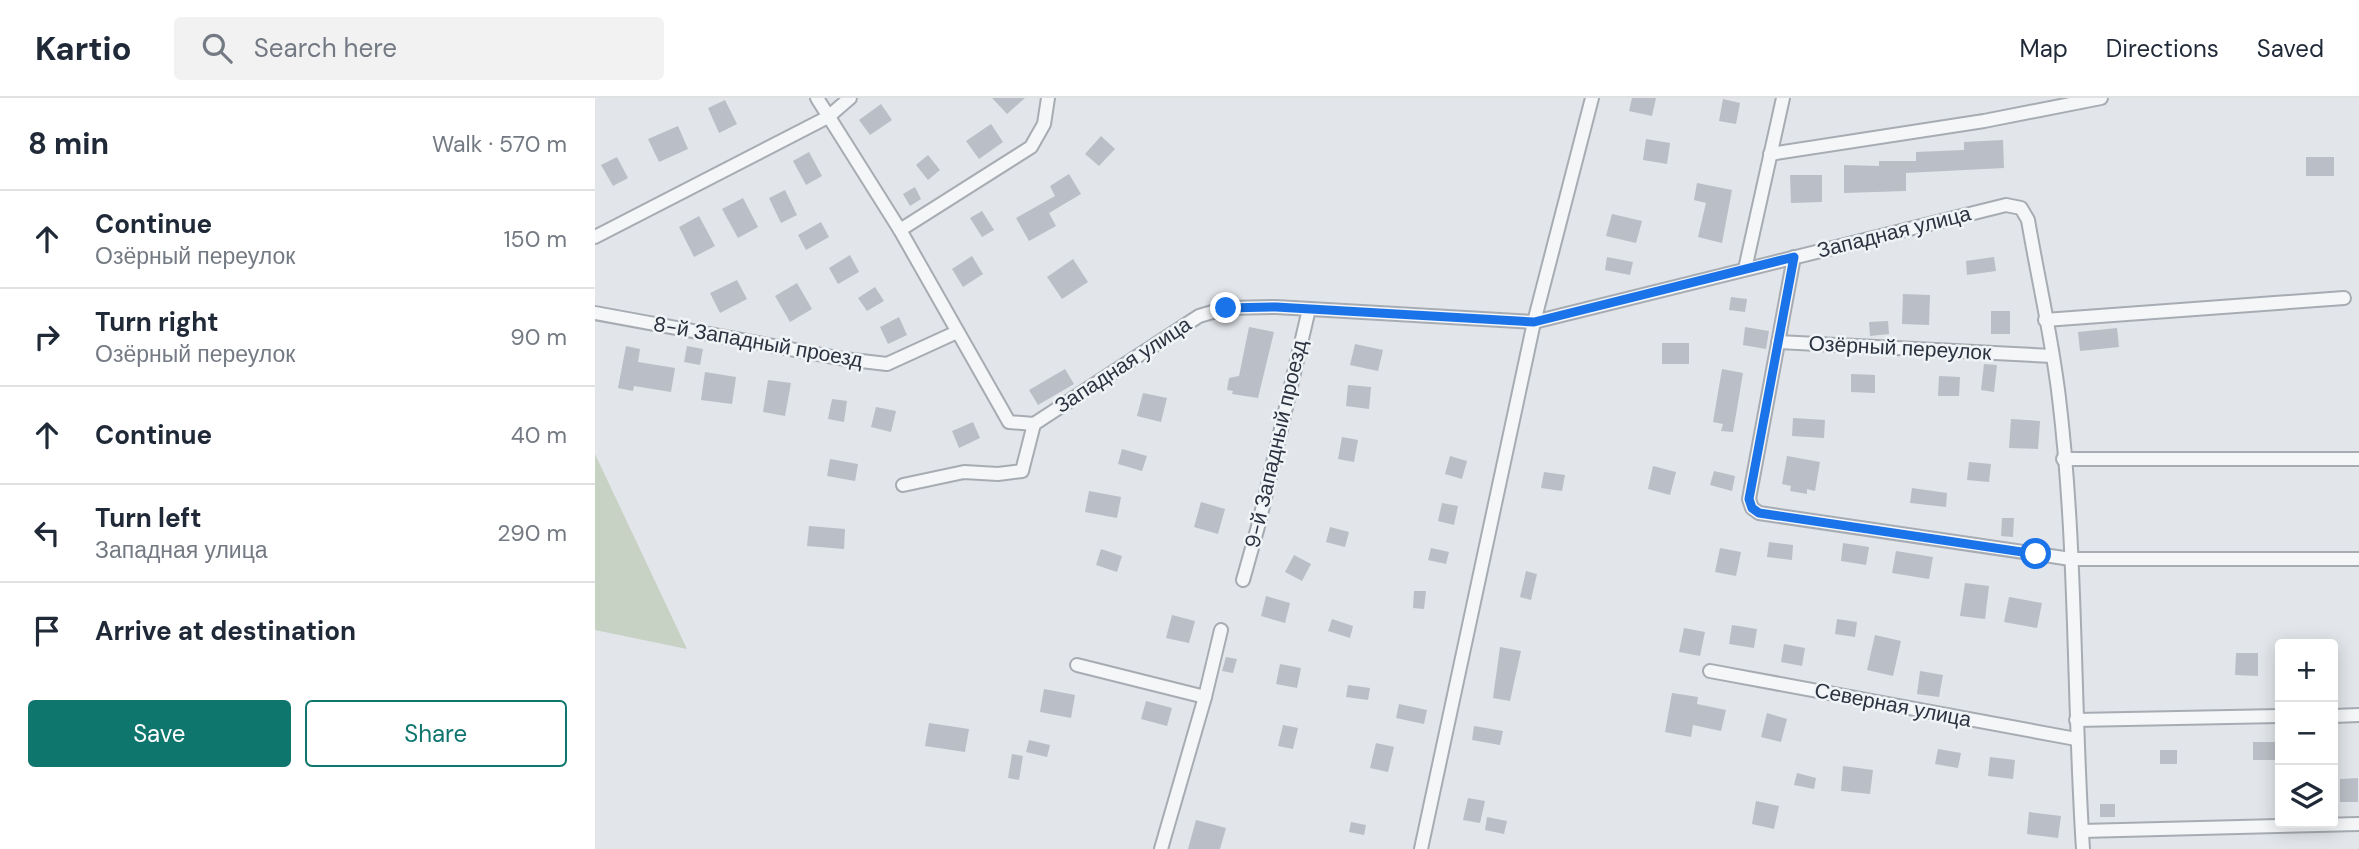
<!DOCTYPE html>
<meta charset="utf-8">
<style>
body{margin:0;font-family:"DM Sans",sans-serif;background:#f2f2f3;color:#1f2937}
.controls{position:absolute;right:21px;bottom:21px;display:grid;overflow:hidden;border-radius:7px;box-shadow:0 4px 18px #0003}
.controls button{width:63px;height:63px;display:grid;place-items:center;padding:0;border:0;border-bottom:2px solid #e0e1e3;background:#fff;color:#1f2937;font:35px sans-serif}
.stop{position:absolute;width:21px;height:21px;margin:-16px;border:5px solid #1a73e8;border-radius:50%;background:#fff}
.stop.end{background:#1a73e8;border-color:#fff;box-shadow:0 2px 7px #0008}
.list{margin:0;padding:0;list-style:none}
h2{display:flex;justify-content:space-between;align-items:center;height:91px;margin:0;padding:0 28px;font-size:30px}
h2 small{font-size:23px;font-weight:400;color:#747a83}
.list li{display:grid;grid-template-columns:46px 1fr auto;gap:21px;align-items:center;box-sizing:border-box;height:98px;padding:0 28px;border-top:2px solid #e0e1e3}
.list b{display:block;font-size:26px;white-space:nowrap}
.list p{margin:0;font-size:23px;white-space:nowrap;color:#747a83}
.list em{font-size:23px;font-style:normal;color:#747a83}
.actions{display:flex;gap:14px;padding:21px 28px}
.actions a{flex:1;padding:16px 0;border:2px solid #0f766e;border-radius:7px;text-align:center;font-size:24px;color:#0f766e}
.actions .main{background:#0f766e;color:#fff}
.icon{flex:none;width:38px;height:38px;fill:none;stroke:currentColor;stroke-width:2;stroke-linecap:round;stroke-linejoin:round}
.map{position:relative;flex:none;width:1764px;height:751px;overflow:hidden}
header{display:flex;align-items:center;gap:42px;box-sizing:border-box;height:98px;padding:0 35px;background:#fff;border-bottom:2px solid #e0e1e3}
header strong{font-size:33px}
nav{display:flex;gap:38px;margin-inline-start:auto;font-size:24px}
.search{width:490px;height:63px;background:#f2f2f3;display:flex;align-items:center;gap:18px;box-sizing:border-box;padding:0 24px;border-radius:7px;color:#747a83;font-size:26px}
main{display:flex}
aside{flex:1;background:#fff}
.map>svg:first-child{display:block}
</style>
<header>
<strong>Kartio</strong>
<div class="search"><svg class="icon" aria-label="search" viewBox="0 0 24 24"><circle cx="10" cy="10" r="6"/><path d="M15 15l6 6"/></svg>Search here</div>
<nav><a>Map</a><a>Directions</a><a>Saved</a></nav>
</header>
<main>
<aside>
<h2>8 min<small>Walk · 570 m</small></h2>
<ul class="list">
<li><svg class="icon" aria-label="ahead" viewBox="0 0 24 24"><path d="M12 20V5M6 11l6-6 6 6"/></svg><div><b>Continue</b><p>Озёрный переулок</p></div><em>150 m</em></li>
<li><svg class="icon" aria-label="right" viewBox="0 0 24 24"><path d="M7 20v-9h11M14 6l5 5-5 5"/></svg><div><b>Turn right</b><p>Озёрный переулок</p></div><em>90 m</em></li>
<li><svg class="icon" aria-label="ahead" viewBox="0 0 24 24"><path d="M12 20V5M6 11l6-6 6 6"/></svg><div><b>Continue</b></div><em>40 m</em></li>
<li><svg class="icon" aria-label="left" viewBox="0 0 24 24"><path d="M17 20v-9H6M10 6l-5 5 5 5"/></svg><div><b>Turn left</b><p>Западная улица</p></div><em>290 m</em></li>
<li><svg class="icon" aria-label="arrive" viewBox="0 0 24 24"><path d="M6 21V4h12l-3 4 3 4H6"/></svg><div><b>Arrive at destination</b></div></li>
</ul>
<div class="actions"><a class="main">Save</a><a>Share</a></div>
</aside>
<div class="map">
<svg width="1764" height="751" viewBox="0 0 1764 751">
<rect width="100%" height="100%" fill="#e2e5e9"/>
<path fill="#c8d2c4" d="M0,356L92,551L0,532Z"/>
<g fill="#babec6">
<path d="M397,0H430L412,16Z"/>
<path d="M1037,0H1061L1057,18L1034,13Z"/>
<path d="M1128,1L1145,5L1141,26L1124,23Z"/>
<path d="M130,2L142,26L124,35L113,10Z"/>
<path d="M286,6L297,22L275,37L264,22Z"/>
<path d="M396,26L408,44L384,61L371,43Z"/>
<path d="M83,28L93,51L64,64L53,41Z"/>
<path d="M506,38L520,51L504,68L490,56Z"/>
<path d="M1051,41L1075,45L1072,66L1048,62Z"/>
<path d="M1408,42L1409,70L1311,75V93L1249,95V67L1284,68V63H1321V54L1369,52V44Z"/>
<path d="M214,54L227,78L211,87L198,63Z"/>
<path d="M333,57L345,72L333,82L321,67Z"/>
<path d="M22,59L33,80L18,88L6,67Z"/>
<rect x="1711" y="59" width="28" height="19"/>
<path d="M474,76L486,96L454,115L461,128L434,143L421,120L460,98L455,88Z"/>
<path d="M1195,77H1227V104L1196,105Z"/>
<path d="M1102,85L1137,92L1127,145L1103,139L1111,105L1099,102Z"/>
<path d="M320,89L326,101L315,108L308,96Z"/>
<path d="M190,92L202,117L186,125L174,100Z"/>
<path d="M148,100L163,129L143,140L127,111Z"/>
<path d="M387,113L399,132L387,139L375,120Z"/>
<path d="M1017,116L1047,123L1041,145L1011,138Z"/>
<path d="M104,118L120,148L99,159L84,129Z"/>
<path d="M226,124L234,139L211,152L203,137Z"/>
<path d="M255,157L264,174L243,186L234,170Z"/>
<path d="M377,158L388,176L368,189L357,171Z"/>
<path d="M1012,159L1038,164L1035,177L1010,172Z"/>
<path d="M1399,159L1401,173L1372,177L1371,163Z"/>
<path d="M478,161L493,184L467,201L452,179Z"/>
<path d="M142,182L152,201L125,215L115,195Z"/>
<path d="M202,185L217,211L195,224L180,198Z"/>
<path d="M280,189L289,203L272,213L263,200Z"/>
<path d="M1308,196L1335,197L1334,227L1307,226Z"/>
<path d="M1136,199L1152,201L1150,214L1134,212Z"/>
<rect x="1396" y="213" width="19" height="23"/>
<path d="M304,219L312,237L293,246L285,229Z"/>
<path d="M1293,223L1294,236L1275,238L1274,224Z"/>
<path d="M654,229L679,234L663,300L637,296L638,293L632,292L634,280L644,278Z"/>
<path d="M1150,229L1174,233L1171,251L1148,247Z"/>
<path d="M1522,230L1524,249L1485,253L1483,234Z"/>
<rect x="1067" y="245" width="27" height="21"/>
<path d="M760,246L788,252L783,273L755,267Z"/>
<path d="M31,248L45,251L43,264L80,270L76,294L39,288L38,293L23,290Z"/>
<path d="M92,248L108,251L105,267L89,264Z"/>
<path d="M1389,266L1402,267L1399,294L1386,292Z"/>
<path d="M470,271L479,286L443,307L434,292Z"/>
<path d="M1127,271L1148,275L1138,334L1126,333L1128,326L1118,324Z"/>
<path d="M110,274L141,279L137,306L106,302Z"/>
<path d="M1256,276L1280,277V295L1256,294Z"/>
<path d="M1344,278L1365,279L1364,298H1343Z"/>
<path d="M173,282L196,285L190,318L168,314Z"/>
<path d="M753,287L776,289L774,311L751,308Z"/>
<path d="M548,295L572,300L566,324L542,318Z"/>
<path d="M237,301L252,303L249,324L233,321Z"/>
<path d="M281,309L301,313L296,334L276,329Z"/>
<path d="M1198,320L1230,322L1229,340L1197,338Z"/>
<path d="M1416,321L1445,323L1443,351L1414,350Z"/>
<path d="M378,324L385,340L364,350L357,333Z"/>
<path d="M747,339L763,342L759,364L743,361Z"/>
<path d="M527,351L552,358L547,373L523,366Z"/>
<path d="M855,358L872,363L867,381L850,376Z"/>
<path d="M1192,358L1225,364L1220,393L1212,391V396L1195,393L1196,388L1187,386Z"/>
<path d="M235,361L263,366L260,383L232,378Z"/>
<path d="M1374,364L1396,366L1394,384L1372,382Z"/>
<path d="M1058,368L1081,374L1075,397L1053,391Z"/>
<path d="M1119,373L1140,378L1137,393L1115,387Z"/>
<path d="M949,374L970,377L967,393L946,390Z"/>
<path d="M1317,390L1352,395L1351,409L1315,405Z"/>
<path d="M494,393L526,399L522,420L490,414Z"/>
<path d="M606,404L630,411L623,436L599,429Z"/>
<path d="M847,405L863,408L859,427L843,423Z"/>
<path d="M1407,420H1419L1418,439L1406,438Z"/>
<path d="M214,428L250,431L249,451L212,448Z"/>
<path d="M735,429L754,434L750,449L731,444Z"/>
<path d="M1174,444L1198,447L1197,462L1172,459Z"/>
<path d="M1248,445L1274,449L1271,467L1246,463Z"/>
<path d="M836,450L854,454L851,466L833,462Z"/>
<path d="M1125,450L1146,454L1141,478L1120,474Z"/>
<path d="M506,451L527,458L522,474L501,467Z"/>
<path d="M1301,453L1338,459L1334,481L1297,475Z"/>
<path d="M699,457L716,466L707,483L690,474Z"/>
<path d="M931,473L942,476L936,502L925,499Z"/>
<path d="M1370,485L1394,488L1390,521L1365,518Z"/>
<path d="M819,493H831L829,511L818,510Z"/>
<path d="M671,498L695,505L690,525L666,518Z"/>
<path d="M1414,499L1447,505L1442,530L1409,524Z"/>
<path d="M577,517L600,523L594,545L571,540Z"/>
<path d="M737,521L758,528L755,540L733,533Z"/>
<path d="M1242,521L1262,524L1260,539L1240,536Z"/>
<path d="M1137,527L1162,531L1159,550L1134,546Z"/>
<path d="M1089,530L1110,534L1105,558L1084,554Z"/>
<path d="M1280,537L1306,543L1298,578L1272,572Z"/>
<path d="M1189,546L1210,550L1207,568L1186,564Z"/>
<path d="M905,549L926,553L915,603L898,600Z"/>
<path d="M1641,555H1663V578L1640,577Z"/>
<path d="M631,559L642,561L638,575L627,573Z"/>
<path d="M685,566L706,570L702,590L681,586Z"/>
<path d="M1325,573L1348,577L1344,599L1322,596Z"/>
<path d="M753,587L775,590L773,602L751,599Z"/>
<path d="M449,591L480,597L476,620L445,614Z"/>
<path d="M1077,595L1103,599L1102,606L1131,612L1126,633L1098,627L1096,639L1070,634Z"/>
<path d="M551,603L577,610L572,628L546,621Z"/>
<path d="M804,606L832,612L829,626L801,620Z"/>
<path d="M1172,615L1192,621L1186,644L1166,639Z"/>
<path d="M334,625L374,631L370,654L330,648Z"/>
<path d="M688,627L703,630L698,651L683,648Z"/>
<path d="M879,628L908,633L905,647L877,642Z"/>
<path d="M434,642L455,647L452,659L431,654Z"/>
<rect x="1658" y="644" width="22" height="18"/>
<path d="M781,645L799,649L793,674L775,670Z"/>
<path d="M1343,651L1366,655L1363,670L1340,666Z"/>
<rect x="1565" y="652" width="17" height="14"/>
<path d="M417,656L428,658L424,682L413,680Z"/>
<path d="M1395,659L1420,662L1418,681L1393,678Z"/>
<path d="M1248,668L1278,672L1275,696L1246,693Z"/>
<path d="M1202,675L1221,680L1219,691L1199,687Z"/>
<path d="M1763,680V704H1745V681Z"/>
<path d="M873,700L890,703L885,725L868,722Z"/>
<path d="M1161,703L1184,708L1179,731L1157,726Z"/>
<rect x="1505" y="706" width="15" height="13"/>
<path d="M1434,714L1466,718L1463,740L1432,736Z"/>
<path d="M892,719L912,723L909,736L890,732Z"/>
<path d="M601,722L631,730L625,751H593Z"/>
<path d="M756,724L771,727L769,737L754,734Z"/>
</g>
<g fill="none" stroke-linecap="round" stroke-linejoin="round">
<defs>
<g id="minor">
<path d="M222,0L305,132L414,324L439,326L604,218L631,210L681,209L939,224L1411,107L1426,110L1433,122C1443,181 1457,240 1464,300C1482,449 1478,601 1488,751"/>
<path d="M1175,56L1389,23L1506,0"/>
<path d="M305,132L436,49L449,26L453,0"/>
<path d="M0,139L233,19L255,0"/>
<path d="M1199,159L1154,401L1157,410L1164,415L1476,461H1764"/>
<path d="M1150,171L1188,0"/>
<path d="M0,215L249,261L292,266L362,234"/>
<path d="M1450,222L1749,200"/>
<path d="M1183,244L1457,258"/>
<path d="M1468,361H1764"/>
<path d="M308,387L369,374L403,376L427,373L439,326"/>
<path d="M648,482L664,425L714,211"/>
<path d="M482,567L610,599"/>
<path d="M1115,573L1481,641"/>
<path d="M1738,618L1764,617"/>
<path d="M1481,622L1685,618"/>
<path d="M1487,733L1764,726"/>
<path d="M566,751L610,599L626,532"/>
<path d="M826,751L939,224L997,0"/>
</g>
</defs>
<use href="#minor" stroke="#a7acb3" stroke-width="16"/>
<use href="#minor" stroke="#f4f6f8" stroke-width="12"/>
</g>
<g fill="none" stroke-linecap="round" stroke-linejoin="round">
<path stroke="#1a73e8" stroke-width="9" d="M631,210L681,209L939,224L1199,159L1154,401L1157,410L1164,415L1441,456"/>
</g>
<g text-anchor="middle" stroke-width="5" stroke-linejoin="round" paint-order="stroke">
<g font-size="21" fill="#2b3340" stroke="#f1f4f7">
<text transform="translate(1299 134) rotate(-14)" y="7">Западная улица</text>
<text transform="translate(163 244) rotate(10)" y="7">8-й Западный проезд</text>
<text transform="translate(1305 250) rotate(3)" y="7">Озёрный переулок</text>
<text transform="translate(528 267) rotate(-33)" y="7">Западная улица</text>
<text transform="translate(681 346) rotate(-77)" y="7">9-й Западный проезд</text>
<text transform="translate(1298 607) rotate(11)" y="7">Северная улица</text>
</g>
</g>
</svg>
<div class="controls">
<button>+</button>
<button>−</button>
<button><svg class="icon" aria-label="layers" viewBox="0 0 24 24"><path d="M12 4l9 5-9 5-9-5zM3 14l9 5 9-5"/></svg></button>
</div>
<div class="stop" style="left:1441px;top:456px"></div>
<div class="stop end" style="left:631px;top:210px"></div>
</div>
</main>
